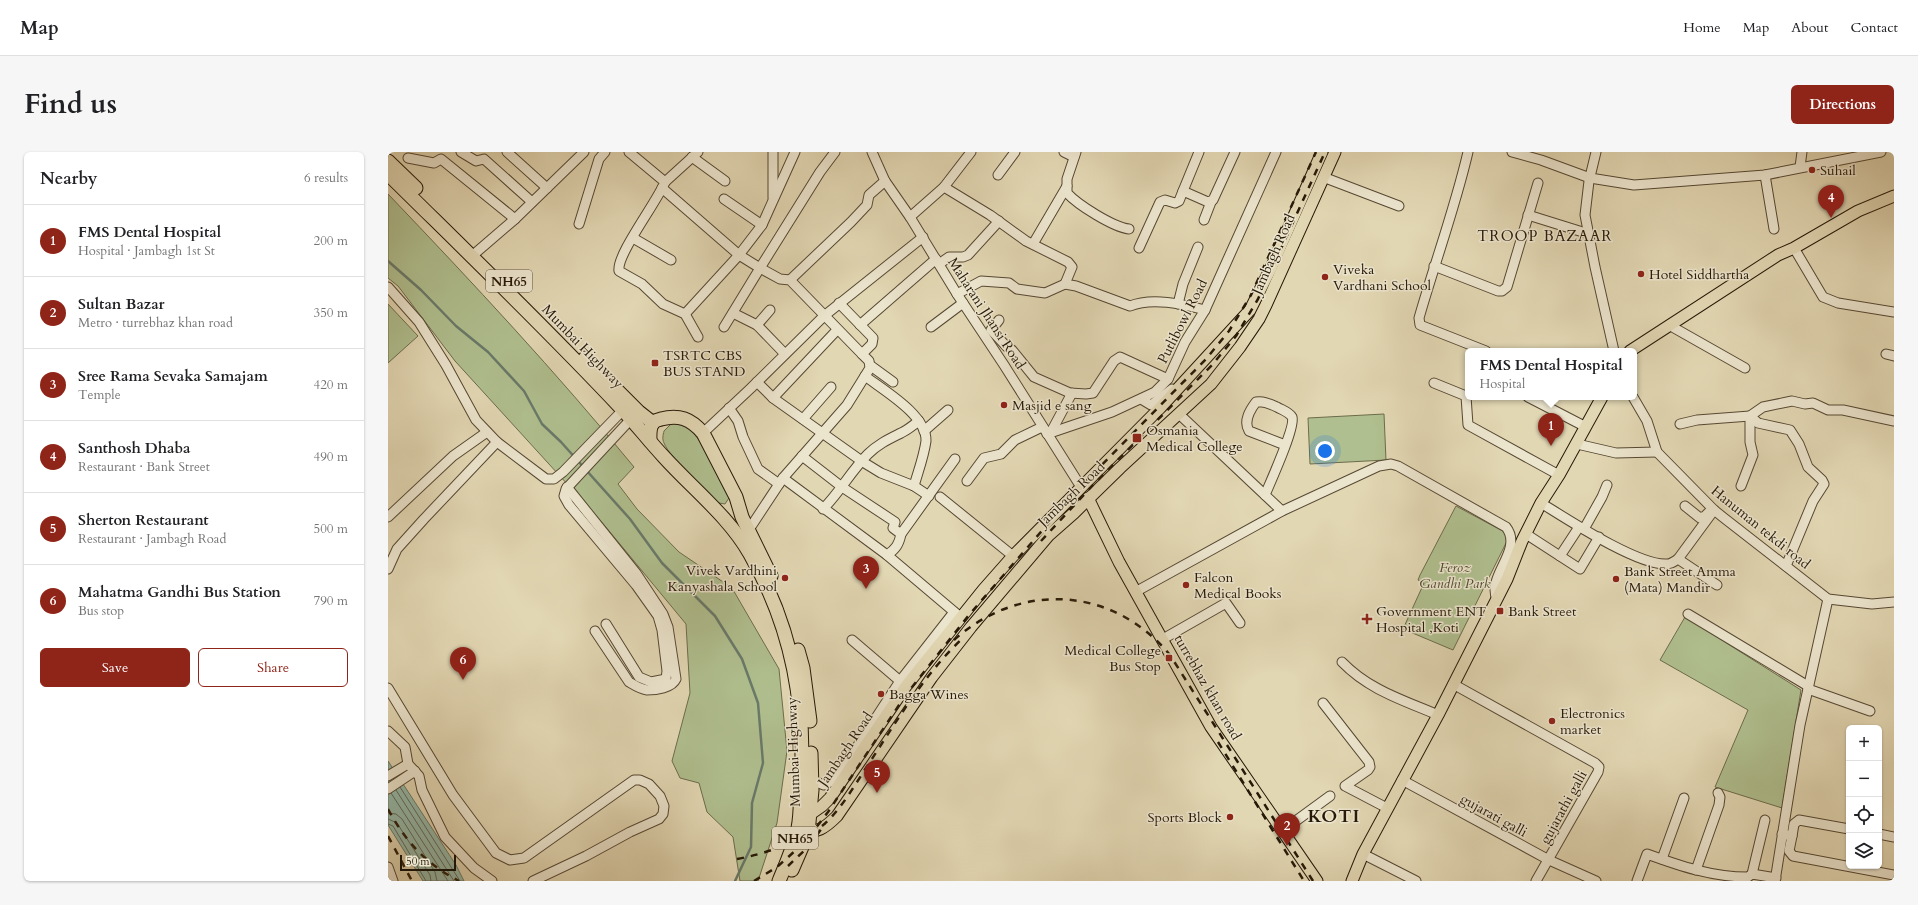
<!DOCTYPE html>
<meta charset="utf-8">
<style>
body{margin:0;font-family:Cardo,serif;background:#f6f6f6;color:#202124}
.controls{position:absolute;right:12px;bottom:12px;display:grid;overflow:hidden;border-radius:6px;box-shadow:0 1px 3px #0004}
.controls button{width:36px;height:36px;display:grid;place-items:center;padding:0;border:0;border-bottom:1px solid #e0e0e0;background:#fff;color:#202124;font:20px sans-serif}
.scale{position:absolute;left:12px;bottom:10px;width:56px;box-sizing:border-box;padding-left:4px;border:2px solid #271908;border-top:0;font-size:11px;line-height:14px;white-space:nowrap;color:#271908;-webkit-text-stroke:3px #ece5ce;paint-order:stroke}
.you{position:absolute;left:937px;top:299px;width:14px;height:14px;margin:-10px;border:3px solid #fff;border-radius:50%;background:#1a73e8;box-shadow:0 0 0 6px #1a73e833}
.badge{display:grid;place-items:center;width:26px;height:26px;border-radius:50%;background:#8f2418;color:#fff;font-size:13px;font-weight:700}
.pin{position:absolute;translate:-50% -33px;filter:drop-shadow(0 1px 2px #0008)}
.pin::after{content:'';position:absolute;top:21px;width:14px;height:12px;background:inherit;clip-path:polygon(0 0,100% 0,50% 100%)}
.popup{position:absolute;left:1077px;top:196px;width:172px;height:52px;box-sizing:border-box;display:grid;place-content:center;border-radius:6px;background:#fff;filter:drop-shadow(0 1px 3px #0005);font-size:13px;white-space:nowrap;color:#757577}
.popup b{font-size:15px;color:#202124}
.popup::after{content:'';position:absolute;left:50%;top:100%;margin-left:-8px;border:8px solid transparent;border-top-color:#fff}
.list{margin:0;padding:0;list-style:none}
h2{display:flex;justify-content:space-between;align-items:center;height:52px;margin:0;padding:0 16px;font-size:17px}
h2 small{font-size:13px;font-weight:400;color:#757577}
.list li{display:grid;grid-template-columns:26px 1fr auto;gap:12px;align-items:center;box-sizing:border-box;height:72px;padding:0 16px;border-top:1px solid #e0e0e0}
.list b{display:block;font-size:15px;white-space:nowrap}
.list p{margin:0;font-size:13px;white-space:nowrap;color:#757577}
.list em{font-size:13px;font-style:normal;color:#757577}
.actions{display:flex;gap:8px;padding:12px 16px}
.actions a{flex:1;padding:9px 0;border:1px solid #8f2418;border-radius:6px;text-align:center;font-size:14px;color:#8f2418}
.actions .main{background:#8f2418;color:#fff}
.icon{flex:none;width:22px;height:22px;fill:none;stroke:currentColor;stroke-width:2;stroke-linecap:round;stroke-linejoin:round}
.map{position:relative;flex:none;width:1506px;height:729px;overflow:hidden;border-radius:6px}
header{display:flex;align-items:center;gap:24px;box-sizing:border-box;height:56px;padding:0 20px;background:#fff;border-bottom:1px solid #e0e0e0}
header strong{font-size:19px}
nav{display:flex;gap:22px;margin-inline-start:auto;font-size:14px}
.intro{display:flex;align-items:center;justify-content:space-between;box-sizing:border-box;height:96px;padding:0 24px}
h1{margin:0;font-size:28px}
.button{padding:10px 18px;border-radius:6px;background:#8f2418;color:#fff;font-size:14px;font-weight:700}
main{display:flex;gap:24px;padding:0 24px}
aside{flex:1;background:#fff;border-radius:6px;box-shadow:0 1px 3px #0004}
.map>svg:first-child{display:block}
</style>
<header>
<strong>Map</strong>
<nav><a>Home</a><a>Map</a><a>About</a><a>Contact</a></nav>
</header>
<div class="intro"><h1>Find us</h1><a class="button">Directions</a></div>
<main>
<aside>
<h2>Nearby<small>6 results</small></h2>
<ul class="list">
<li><span class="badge">1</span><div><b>FMS Dental Hospital</b><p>Hospital · Jambagh 1st St</p></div><em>200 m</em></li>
<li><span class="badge">2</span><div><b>Sultan Bazar</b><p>Metro · turrebhaz khan road</p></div><em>350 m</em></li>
<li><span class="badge">3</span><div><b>Sree Rama Sevaka Samajam</b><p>Temple</p></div><em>420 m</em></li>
<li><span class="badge">4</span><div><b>Santhosh Dhaba</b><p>Restaurant · Bank Street</p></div><em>490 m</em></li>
<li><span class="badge">5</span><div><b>Sherton Restaurant</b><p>Restaurant · Jambagh Road</p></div><em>500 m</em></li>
<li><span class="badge">6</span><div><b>Mahatma Gandhi Bus Station</b><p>Bus stop</p></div><em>790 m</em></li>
</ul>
<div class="actions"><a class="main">Save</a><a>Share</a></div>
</aside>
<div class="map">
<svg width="1506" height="729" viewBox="0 0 1506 729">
<rect width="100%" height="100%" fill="#e2d7b3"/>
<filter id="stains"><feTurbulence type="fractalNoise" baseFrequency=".005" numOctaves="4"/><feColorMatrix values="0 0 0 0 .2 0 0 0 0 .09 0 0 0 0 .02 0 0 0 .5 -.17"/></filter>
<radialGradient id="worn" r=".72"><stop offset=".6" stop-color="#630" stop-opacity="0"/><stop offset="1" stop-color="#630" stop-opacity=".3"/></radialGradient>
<g fill="#b0bf8f" stroke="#6c6c4c">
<path d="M0,42C85,131 168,220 246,315L230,332L249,357L291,400L344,436L391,517L399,599L389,671L370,729H352L345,685L319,660L311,631L292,626L284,609L302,541L298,472L212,368L67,209L10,134L0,126Z"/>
<path d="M0,152L30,184L0,211Z"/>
<path d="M996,262L998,308L922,312L920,266Z"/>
<path d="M284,271C288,272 293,271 296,273C314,283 332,327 341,346L337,352L331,351C316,336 283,308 276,291C274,287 275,283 276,279Z"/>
<path d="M1068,354L1122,383L1065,498L1015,477L1036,431L1030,428L1032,423Z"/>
<path d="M1297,465L1413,538L1394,656L1327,635L1360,558L1272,508Z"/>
</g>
<path fill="#95baab" stroke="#697a6a" d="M0,609L68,713L76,729H35L0,673Z"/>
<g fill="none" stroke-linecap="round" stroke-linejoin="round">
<g stroke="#5e6a5a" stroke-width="1">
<path d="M12,635L72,729"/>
<path d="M8,638L66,729"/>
<path d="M3,641L60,729"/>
<path d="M0,661L8,662L14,667L47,720L49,729"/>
<path d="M0,667L9,671L42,723L43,729"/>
<path d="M0,672L5,674L38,729"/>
</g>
<path stroke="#697a6a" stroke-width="2.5" d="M0,109L33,138L68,174L100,200L136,239L154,272L173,290L242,367L274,411L327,464L354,507L370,551L375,611L364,651L363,695L347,729"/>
<defs>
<g id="minor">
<path d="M73,0L88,9L96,7L144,50"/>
<path d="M119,0L159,36"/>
<path d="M241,0L277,30C269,50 228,103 231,119L254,132L275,152L297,162L310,185"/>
<path d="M484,0L497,29L522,65L569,142L616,213L693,335"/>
<path d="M676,0L686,5"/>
<path d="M688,0L679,27V41C690,53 725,75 741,77"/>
<path d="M1080,0C1067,56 1047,110 1031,166L1032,173L1098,199"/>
<path d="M1124,0L1153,8L1202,26L1246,33L1377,23L1493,0"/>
<path d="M1208,0L1201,29L1197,63L1207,115L1226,199"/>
<path d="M304,5L337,29"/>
<path d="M20,6L46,11L53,7L127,67"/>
<path d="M1412,15L1414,0"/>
<path d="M610,23L627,0"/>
<path d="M1377,23L1386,77"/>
<path d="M935,25L1011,54"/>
<path d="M277,30L310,0"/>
<path d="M556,35L602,63L638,89L680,110L684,115L677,132L688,134L742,154C764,145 794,152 817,158"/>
<path d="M274,36L351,103L372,116L432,20L447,0"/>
<path d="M795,39L811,0"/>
<path d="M385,46V0"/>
<path d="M336,47L374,73"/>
<path d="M1140,63L1201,82"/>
<path d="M522,65L556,35L583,0"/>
<path d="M816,68L823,50"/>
<path d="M191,72L211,7L217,0"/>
<path d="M245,86L283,108"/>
<path d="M645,92L679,34"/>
<path d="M751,96L772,50L777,48L787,51L791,49L795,39L820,50L825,48L847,0"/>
<path d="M1406,96L1435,145L1450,151L1506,160"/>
<path d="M84,104L127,67L196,0"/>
<path d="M551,112L561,105H575L580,103L611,69"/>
<path d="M1046,114L1110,139H1114L1119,135L1150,31"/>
<path d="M402,128L463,70L479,53L481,43L497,29"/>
<path d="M0,135L31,170L58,213L88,268L109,290L158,327H166L175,320L235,258"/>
<path d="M569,142L593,129L621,131L629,137L657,141L677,132"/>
<path d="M790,152L795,132L810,95"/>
<path d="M345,161L369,173L397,202"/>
<path d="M297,162L351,103L374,73L407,0"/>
<path d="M611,168L603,178L619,195L624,198L646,225L682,241L698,242L705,241L726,209L732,205L780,227"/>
<path d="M369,173L382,158"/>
<path d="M472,173L548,107"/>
<path d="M1281,173L1357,216"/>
<path d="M336,175L372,116L392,127L402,128L474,202"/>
<path d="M543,175L575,151"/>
<path d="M1498,202L1506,204"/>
<path d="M483,214L505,230"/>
<path d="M477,224C495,238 539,263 538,289C536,304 530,320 526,334"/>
<path d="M369,230L385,246L475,310L493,321L526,334L541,344"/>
<path d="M1046,231L1078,244L1080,273L1171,323"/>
<path d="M1140,245L1198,275"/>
<path d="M1245,245L1259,269L1269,300L1326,358L1336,366L1440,447L1484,452L1506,450"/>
<path d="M385,246L449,178"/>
<path d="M753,247L763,253L784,237"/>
<path d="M341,256L350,269L355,285L370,317L391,332"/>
<path d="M791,262L894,359"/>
<path d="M415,267L443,235"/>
<path d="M1292,272L1309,268L1362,264L1370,271L1402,278L1411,292L1420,315L1434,328L1436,332L1425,349L1398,414"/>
<path d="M536,279L560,258"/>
<path d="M663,280L684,241"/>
<path d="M315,281L363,236L436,164L535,85"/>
<path d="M659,282L724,260L767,240L780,227L797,190L817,158L888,0"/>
<path d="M1189,292L1228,301L1269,300"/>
<path d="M414,304L454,335L507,370L505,376L513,382C511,392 508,397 499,403"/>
<path d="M395,326L499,403L570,463"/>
<path d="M579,329L596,306L613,302L627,288L654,275"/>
<path d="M1353,334L1365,303L1362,290V264L1375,255L1404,249L1417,252L1425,251L1440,258H1455L1506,269"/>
<path d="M179,335L248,421L275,462L280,475L288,527C284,536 268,538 259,538C252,537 246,533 241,530L207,479"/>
<path d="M877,343C882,331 908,274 904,265C901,260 894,258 889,255C882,252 876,249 868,250C862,258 855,269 861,279L897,293"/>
<path d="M552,345L625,404"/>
<path d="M1153,351C1179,367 1250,414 1279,412C1283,412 1287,409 1290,407L1329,433"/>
<path d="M1297,354L1312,366L1317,364L1321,360"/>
<path d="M435,357C452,340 463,319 480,302C490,292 501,287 513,281C520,278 525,273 531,269"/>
<path d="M0,365L65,304L99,280"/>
<path d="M1196,377L1214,345L1219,333"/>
<path d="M357,382L360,379L395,326L459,253L482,216L481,209L474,202L484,192L485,186L451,151"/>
<path d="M513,382L567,307"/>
<path d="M1138,382L1192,417L1211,385"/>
<path d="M1172,404L1191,375"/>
<path d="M1290,407L1326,358"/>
<path d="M0,417L9,397L36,367L109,290"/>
<path d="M749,439L894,359L991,314L1003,312L1010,314L1118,375C1136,398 1098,424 1109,447"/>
<path d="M1300,462L1420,534"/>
<path d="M218,472L251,525L263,530L278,527L279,519L274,478L270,464L248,433L181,353L176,344L178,337L243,267"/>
<path d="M775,487L838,451L852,471"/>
<path d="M464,488L512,529"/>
<path d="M954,510C981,538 1015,548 1050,563"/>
<path d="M1065,532L1207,611L1211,615L1210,620L1148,729"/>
<path d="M0,536L65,643L108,701L122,708L136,706L246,628H252L261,632L272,644L276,654L275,662L271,667L242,680L198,704L145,729"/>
<path d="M1420,537L1482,559"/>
<path d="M935,551L981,610L982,615L980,618L957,634L999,656"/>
<path d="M0,579L17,595L20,612L31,624L34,638L57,685L86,716L104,729"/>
<path d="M0,624L20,612"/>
<path d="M423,624L428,630L436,633L448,627L512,529L566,460"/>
<path d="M1014,628L1161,708L1208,729"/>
<path d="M0,637L27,619"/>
<path d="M894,679L942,644"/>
<path d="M1394,682L1404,684L1401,699L1405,704L1506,723"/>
<path d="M1491,682L1506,685"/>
<path d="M1404,684L1406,672L1411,668L1461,677"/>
<path d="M975,702L1028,729"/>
<path d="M1274,707L1296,646"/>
<path d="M0,715L5,729"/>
<path d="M1308,718L1331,653L1332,645L1330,641"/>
<path d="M1364,722L1377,668"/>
<path d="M1249,729L1259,702C1292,714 1324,725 1360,725L1364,722L1388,726"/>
<path d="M1387,729L1412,573L1440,447"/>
</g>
<g id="major">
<path d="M1242,199L1390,103L1406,96L1470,59L1506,44"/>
<path d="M700,346L731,410L823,575L929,729"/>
<path d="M417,666L434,654L442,646L518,534L595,438L625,404L772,256L862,158L883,116L934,0"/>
<path d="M412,678C428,683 438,675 449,664L544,525L583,475L661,383L686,361L732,316L823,232L852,195L871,167L878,153L947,0"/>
<path d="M964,729L975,702L1050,563L1119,427L1134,389L1153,351L1171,323L1214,245"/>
</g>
<g id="highway">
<path d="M0,9L28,36"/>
<path d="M0,22C78,99 158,176 233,256C248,272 261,289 276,305C305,337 341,365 362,402C403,473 418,552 413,632C412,647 413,662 410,676C406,694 398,712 391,729"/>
<path d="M197,206L251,260L265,271"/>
<path d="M262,289C262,284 261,276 265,271C267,268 271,268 273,267C291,262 303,267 315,281L348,345L354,365L383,424"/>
<path d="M410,498L415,516L422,569"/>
<path d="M404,718L420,681L424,638L423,601"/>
</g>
</defs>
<use href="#minor" stroke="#564833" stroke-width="11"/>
<use href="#major" stroke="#271908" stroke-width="13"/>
<use href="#highway" stroke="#271908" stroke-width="15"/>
<use href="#minor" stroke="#ece5ce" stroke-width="9"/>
<use href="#major" stroke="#e2d7b3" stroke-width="11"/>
<use href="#highway" stroke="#e2d7b3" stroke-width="13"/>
<g stroke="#271908" stroke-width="2.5" stroke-dasharray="7 7" stroke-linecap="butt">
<path d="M653,389L705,333L824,213L848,184L870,147L937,0"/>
<path d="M566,488C632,429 725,434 782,503L925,729"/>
<path d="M830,590L916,729"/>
<path d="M0,657C17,689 38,712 71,729"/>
<path d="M434,674C453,658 466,634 480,613C508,570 537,521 575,486"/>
<path d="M0,684L24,729"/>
<path d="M349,707C376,702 400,694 423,678"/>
<path d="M400,714L420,695L437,672"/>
<path d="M366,729L389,715L417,690L440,660L517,544L581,463L691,336L818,207L841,179L863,143L928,0"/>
</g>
</g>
<g fill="#8f2418" stroke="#ece5ce" stroke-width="1.5">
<circle cx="1424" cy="18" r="4"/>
<circle cx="1253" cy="122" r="4"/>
<circle cx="937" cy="125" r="4"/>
<rect x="263" y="207" width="8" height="8" rx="2"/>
<circle cx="616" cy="253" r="4"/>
<rect x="744" y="281" width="10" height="10" rx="2"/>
<circle cx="397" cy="426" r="4"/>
<circle cx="1228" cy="427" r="4"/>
<circle cx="798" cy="433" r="4"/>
<rect x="1108" y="455" width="8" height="8" rx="2"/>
<path d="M977 461h4v4h4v4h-4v4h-4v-4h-4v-4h4z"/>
<rect x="777" y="502" width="8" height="8" rx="2"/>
<circle cx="493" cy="542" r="4"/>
<circle cx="1164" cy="569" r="4"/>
<circle cx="842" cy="665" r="4"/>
</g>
<g text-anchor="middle" stroke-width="3" stroke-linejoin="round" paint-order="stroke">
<g fill="#ece5ce" stroke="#625643" stroke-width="1">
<rect x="98" y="118" width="46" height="22" rx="3"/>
<rect x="384" y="675" width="46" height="22" rx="3"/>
</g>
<g font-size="13" font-weight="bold" fill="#271908">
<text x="121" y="134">NH65</text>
<text x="407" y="691">NH65</text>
</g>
<g font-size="14" fill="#271908" stroke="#ece5ce" text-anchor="start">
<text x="1432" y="23">Suhail</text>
<text x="945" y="122">Viveka<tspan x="945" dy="16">Vardhani School</tspan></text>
<text x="1261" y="127">Hotel Siddhartha</text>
<text x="275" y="208">TSRTC CBS<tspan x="275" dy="16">BUS STAND</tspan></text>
<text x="624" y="258">Masjid e sang</text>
<text x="758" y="283">Osmania<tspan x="758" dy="16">Medical College</tspan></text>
<text x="389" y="423" text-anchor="end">Vivek Vardhini<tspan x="389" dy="16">Kanyashala School</tspan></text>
<text x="1236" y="424">Bank Street Amma<tspan x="1236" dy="16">(Mata) Mandir</tspan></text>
<text x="806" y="430">Falcon<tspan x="806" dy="16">Medical Books</tspan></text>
<text x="988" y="464">Government ENT<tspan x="988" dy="16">Hospital ,Koti</tspan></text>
<text x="1120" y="464">Bank Street</text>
<text x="773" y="503" text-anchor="end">Medical College<tspan x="773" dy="16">Bus Stop</tspan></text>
<text x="501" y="547">Bagga Wines</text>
<text x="1172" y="566">Electronics<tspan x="1172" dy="16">market</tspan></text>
<text x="834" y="670" text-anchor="end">Sports Block</text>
</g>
<g font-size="14" fill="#271908" stroke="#ece5ce">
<text transform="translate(885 102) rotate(-66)" y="5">Jambagh Road</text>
<text transform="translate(599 161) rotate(57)" y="5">Maharani Jhansi Road</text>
<text transform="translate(794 169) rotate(-63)" y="5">Putlibowl Road</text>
<text transform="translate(195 194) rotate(46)" y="5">Mumbai Highway</text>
<text transform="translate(683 342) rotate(-44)" y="5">Jambagh Road</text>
<text transform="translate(1373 375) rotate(39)" y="5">Hanuman tekdi road</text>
<text transform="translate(820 535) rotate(60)" y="5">turrebhaz khan road</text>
<text transform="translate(457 597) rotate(-56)" y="5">Jambagh Road</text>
<text transform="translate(405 600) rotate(-92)" y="5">Mumbai Highway</text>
<text transform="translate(1175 655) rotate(-61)" y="5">gujarathi galli</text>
<text transform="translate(1106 663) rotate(29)" y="5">gujarati galli</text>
</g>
<g font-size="14" font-style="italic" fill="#504b30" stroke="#ece5ce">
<text x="1067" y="420">Feroz<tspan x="1067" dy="16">Gandhi Park</tspan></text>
</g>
<g font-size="15" letter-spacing="1" fill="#271908" stroke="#ece5ce">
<text x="1157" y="89">TROOP BAZAAR</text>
</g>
<g font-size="18" font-weight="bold" letter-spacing="1" fill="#271908" stroke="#ece5ce">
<text x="946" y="670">KOTI</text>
</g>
</g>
<rect width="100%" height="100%" filter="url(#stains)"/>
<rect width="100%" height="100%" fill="url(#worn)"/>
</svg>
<div class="controls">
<button>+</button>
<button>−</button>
<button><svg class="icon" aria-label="locate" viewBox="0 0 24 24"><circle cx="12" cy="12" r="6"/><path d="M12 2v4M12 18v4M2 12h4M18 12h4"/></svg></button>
<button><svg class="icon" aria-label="layers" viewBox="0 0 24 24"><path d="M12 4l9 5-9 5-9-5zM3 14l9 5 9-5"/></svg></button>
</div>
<div class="scale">50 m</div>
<div class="you"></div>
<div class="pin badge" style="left:1163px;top:294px">1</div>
<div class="popup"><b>FMS Dental Hospital</b>Hospital</div>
<div class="pin badge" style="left:899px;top:694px">2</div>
<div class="pin badge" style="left:478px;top:437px">3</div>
<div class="pin badge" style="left:1443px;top:66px">4</div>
<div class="pin badge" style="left:489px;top:641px">5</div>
<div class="pin badge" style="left:75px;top:528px">6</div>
</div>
</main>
